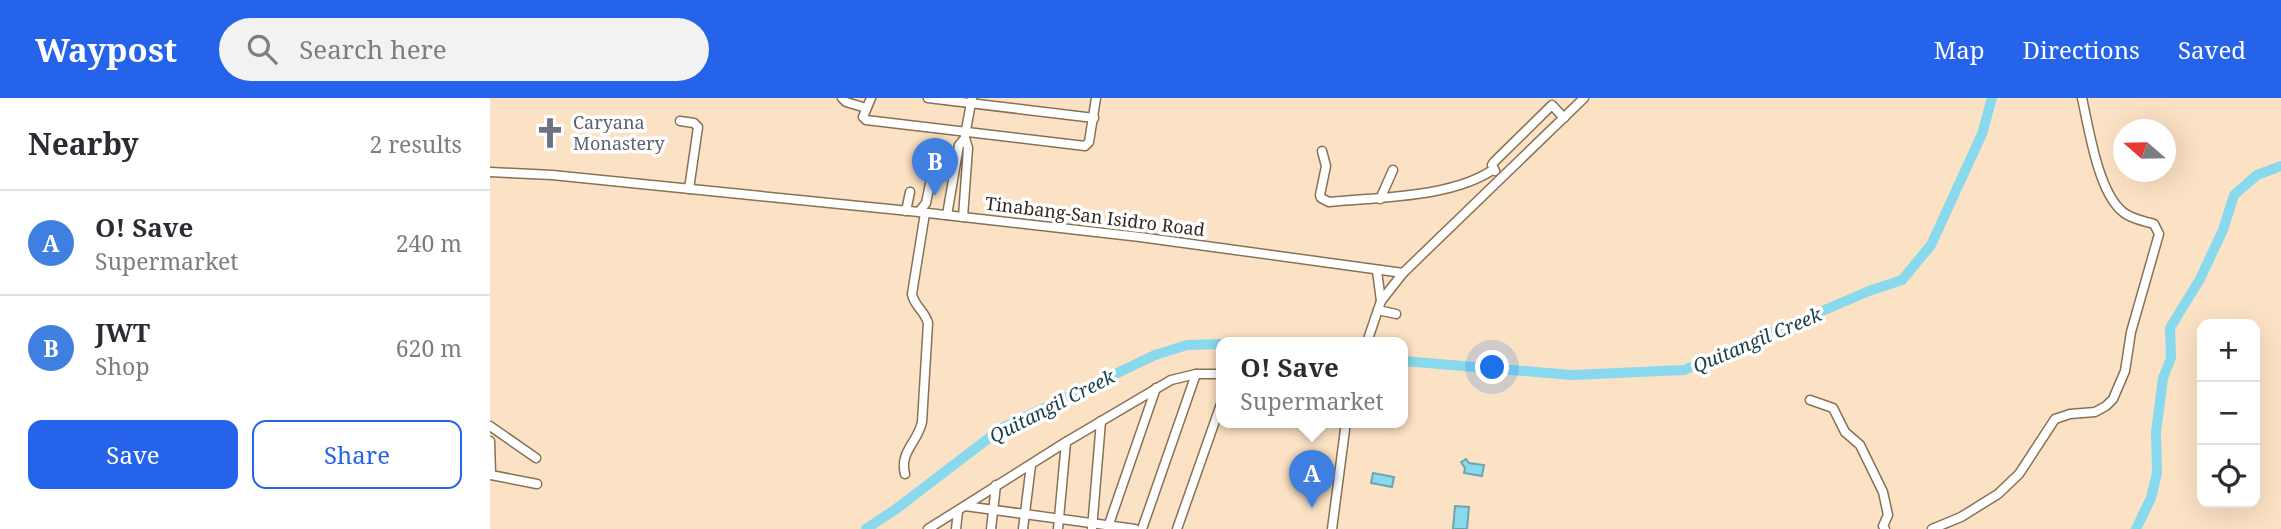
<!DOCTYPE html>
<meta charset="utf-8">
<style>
body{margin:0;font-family:"Noto Serif",serif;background:#f2f2f3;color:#2b2b33}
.controls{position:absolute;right:21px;bottom:21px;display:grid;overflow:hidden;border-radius:14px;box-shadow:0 7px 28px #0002}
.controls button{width:63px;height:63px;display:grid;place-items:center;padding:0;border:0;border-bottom:2px solid #e1e1e2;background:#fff;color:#2b2b33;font:35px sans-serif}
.compass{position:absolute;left:1623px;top:21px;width:63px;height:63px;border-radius:50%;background:#fff;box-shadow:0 7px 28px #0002;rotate:290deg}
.you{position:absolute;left:1003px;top:270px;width:24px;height:24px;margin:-18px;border:5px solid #fff;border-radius:50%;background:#1a73e8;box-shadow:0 0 0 10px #1a73e833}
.badge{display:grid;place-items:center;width:46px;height:46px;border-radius:50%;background:#2563eb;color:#fff;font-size:23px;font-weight:700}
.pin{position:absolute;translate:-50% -58px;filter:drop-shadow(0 2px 4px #0008)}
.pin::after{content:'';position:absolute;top:37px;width:24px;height:21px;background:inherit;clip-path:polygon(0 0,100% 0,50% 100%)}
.popup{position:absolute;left:726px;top:239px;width:192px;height:91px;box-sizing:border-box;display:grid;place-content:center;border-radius:14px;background:#fff;filter:drop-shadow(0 2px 5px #0005);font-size:23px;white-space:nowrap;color:#7c7c81}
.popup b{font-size:26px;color:#2b2b33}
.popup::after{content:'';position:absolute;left:50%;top:100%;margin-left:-14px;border:14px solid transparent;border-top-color:#fff}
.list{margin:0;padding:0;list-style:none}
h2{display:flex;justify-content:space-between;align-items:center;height:91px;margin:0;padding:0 28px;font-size:30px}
h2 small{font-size:23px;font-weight:400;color:#7c7c81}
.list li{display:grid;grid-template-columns:46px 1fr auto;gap:21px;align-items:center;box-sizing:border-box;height:105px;padding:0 28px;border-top:2px solid #e1e1e2}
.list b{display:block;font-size:26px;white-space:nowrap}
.list p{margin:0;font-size:23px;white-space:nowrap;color:#7c7c81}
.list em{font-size:23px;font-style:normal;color:#7c7c81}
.actions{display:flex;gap:14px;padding:21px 28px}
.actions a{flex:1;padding:16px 0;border:2px solid #2563eb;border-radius:14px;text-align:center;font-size:24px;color:#2563eb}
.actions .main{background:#2563eb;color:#fff}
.icon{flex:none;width:38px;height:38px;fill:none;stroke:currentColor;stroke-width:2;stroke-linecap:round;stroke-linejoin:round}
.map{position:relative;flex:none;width:1791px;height:431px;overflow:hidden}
header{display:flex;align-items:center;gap:42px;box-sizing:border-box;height:98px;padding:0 35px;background:#2563eb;color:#fff}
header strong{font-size:33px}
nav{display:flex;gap:38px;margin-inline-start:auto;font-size:24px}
.search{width:490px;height:63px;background:#f2f2f3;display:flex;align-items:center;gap:18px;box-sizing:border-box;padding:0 24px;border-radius:38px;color:#7c7c81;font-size:26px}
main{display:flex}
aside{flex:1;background:#fff}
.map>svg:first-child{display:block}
</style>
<header>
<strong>Waypost</strong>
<div class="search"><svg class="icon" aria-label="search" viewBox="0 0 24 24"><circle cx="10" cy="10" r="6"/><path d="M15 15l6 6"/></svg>Search here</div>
<nav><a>Map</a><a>Directions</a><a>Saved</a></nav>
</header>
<main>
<aside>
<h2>Nearby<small>2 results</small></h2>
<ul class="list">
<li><span class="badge" style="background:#3f7fe0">A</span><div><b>O! Save</b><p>Supermarket</p></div><em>240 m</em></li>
<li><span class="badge" style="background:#3f7fe0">B</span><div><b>JWT</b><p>Shop</p></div><em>620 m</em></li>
</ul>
<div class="actions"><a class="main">Save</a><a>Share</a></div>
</aside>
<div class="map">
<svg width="1791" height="431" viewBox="0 0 1791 431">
<rect width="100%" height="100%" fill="#fce2c4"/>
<g fill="#88d9ed" stroke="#6ea4af" stroke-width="2">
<path d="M976,361L979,365L994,367L992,378L974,375L975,370L971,364Z"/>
<path d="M883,375L904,379L902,389L881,385Z"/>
<path d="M965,408L979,409L977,431H963Z"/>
</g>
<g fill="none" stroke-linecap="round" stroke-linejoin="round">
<g stroke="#88d9ed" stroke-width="10">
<path d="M788,244H791"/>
<path d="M913,263L1082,277L1194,272L1379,193L1412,182L1441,147L1492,36L1502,0"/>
<path d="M376,431L406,411L512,330L665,257L697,247L731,246"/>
<path d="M1646,431L1661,400L1667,375L1666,334L1673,280L1681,260L1680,230L1710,181L1733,132L1744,97L1767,77L1791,68"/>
</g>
<defs>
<g id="minor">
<path d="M352,0L356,4L376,10"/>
<path d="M381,0L373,19L376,22L595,48L599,44L606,0"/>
<path d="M438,0L604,20"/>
<path d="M190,23L204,25L208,29L199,91"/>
<path d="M475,37L482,0"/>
<path d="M832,53L836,68L830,97L831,100L839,104C889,99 962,100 1004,71"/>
<path d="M1005,73L1002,67L1004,64L1062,7L1074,20"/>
<path d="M0,74L62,77L429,114L650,139L913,175L1094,0"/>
<path d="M890,101L903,72"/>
<path d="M416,113L420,94"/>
<path d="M429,114L436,105L442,76"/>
<path d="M457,117L469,47L475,40L478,50L473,119"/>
<path d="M887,173L891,203"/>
<path d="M888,212L906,216"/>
<path d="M877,244L891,203L913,175"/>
<path d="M1320,302L1343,310L1355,334L1370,347L1393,394L1398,417L1393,428L1395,431"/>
<path d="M0,328L46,360"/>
<path d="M0,343L1,377L47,386"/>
<path d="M415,376C409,354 428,344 432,324L438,225C435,213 424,208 422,196L435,115"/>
<path d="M475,408L645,431"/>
<path d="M619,426L666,290"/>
<path d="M438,431L576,344L681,282L706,276H731"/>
<path d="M466,431L468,413"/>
<path d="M501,431L506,387"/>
<path d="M533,431L541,367"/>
<path d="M568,431L576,344"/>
<path d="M602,431L611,323"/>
<path d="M652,431L706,276"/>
<path d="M687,431L731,306"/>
<path d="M842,431L856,324"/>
<path d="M1442,431L1471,419L1508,396L1529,376L1565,321L1580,316L1605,314L1616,308L1623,301L1635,273L1641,234L1669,136L1664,126C1654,123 1641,121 1633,114C1608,94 1599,31 1592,0"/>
</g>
</defs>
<use href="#minor" stroke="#887155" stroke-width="11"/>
<use href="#minor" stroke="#fff" stroke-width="8"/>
</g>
<defs>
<symbol id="church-bare" viewBox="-9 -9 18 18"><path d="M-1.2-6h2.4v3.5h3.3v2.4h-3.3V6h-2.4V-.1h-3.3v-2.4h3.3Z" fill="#6b7280" stroke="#fff" stroke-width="2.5" paint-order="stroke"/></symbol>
</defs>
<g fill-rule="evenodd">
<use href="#church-bare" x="38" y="13" width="44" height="44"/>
</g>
<g text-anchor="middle" stroke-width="7" stroke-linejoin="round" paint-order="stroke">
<g font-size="18" fill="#5b616d" stroke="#fff" text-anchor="start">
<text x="83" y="31">Caryana<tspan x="83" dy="21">Monastery</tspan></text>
</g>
<g font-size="18" fill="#33291e" stroke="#fff">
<text transform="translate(605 119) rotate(7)" y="6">Tinabang-San Isidro Road</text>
</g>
<g font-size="19" font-style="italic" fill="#1b4149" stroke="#fff">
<text transform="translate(1267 242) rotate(-23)" y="7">Quitangil Creek</text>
<text transform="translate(562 308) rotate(-27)" y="7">Quitangil Creek</text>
</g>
</g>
</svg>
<div class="controls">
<button>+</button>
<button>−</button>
<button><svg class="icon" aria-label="locate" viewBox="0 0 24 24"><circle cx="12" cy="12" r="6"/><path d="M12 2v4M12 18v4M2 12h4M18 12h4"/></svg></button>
</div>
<svg class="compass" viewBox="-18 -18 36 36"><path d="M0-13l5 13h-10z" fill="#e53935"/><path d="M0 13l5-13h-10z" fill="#7c7c81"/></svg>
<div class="you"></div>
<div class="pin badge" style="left:822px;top:410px;background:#3f7fe0">A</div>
<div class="popup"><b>O! Save</b>Supermarket</div>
<div class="pin badge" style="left:445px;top:98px;background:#3f7fe0">B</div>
</div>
</main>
